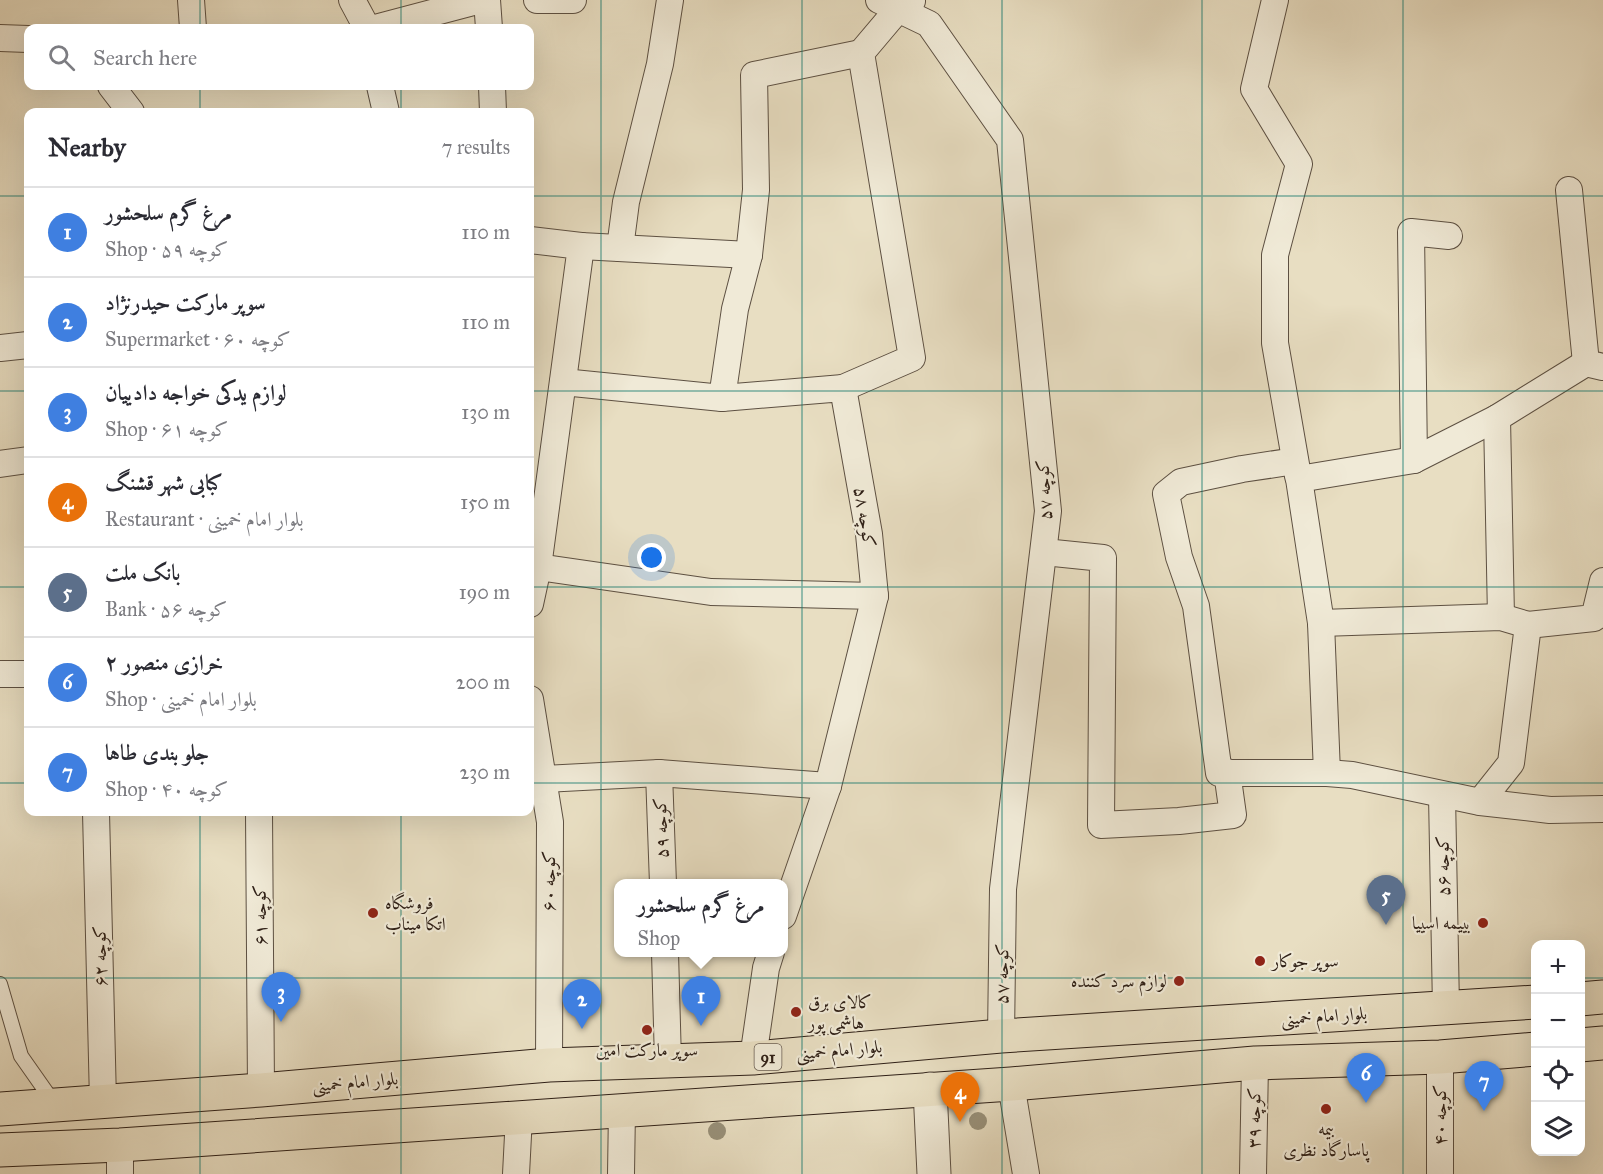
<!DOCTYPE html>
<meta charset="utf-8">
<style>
body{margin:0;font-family:"IM FELL Great Primer",Amiri,serif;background:#f7f7f7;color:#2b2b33}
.controls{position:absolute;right:18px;bottom:18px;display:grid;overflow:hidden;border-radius:12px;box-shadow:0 6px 24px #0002}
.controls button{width:54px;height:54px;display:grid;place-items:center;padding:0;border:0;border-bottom:2px solid #e1e1e2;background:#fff;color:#2b2b33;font:30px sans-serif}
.you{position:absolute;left:652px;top:558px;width:21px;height:21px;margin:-15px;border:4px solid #fff;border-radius:50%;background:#1a73e8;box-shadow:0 0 0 9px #1a73e833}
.badge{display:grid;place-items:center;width:39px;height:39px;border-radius:50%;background:#8f2418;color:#fff;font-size:20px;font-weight:700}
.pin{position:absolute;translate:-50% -50px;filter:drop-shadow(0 2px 3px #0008)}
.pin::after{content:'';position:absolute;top:32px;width:21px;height:18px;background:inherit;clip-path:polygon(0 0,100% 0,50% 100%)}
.popup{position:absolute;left:614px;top:879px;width:174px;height:78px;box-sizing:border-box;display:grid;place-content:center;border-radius:12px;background:#fff;filter:drop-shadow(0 2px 4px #0005);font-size:20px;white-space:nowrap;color:#7c7c81}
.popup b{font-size:22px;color:#2b2b33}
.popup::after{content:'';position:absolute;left:50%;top:100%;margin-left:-12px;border:12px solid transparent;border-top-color:#fff}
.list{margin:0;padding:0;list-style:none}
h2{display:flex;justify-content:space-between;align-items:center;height:78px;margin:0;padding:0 24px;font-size:26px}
h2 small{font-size:20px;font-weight:400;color:#7c7c81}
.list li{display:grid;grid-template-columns:39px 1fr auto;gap:18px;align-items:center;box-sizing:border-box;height:90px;padding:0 24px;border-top:2px solid #e1e1e2}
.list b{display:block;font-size:22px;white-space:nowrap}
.list p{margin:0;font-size:20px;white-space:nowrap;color:#7c7c81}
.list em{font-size:20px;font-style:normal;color:#7c7c81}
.icon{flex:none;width:33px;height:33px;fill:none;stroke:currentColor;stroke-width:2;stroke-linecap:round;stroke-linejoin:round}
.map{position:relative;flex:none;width:1603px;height:1174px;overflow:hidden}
.search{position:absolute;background:#fff;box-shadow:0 6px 24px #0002;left:24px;top:24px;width:510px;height:66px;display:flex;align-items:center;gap:15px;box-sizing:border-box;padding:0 21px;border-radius:12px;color:#7c7c81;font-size:22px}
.panel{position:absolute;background:#fff;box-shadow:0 6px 24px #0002;left:24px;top:108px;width:510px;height:708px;border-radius:12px}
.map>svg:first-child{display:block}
</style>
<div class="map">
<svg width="1603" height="1174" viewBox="0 0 1603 1174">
<rect width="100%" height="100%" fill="#e8dec2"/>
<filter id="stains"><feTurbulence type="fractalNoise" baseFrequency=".00333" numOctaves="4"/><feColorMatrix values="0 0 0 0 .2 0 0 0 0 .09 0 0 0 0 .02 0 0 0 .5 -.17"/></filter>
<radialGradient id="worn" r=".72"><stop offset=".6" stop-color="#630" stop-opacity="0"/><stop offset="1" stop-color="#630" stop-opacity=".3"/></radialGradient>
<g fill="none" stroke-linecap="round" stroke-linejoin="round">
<defs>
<path id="service" d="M0,984L21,1056L54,1103"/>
<g id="minor">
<path d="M191,0L193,28"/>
<path d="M352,0L367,28"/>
<path d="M487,0L489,28"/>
<path d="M537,0H573"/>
<path d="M879,0L929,24L1010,140L1048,511L1003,889L1001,1036"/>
<path d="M1275,0L1254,89L1299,164L1275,255V343L1298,476"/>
<path d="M375,28L481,0"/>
<path d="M0,38L28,39"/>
<path d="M111,86L131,112"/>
<path d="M380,86L386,112"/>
<path d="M492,86L493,112"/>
<path d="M1569,190L1586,363L1603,367"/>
<path d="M530,240L581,246L538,567L530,604"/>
<path d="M581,246L749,255"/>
<path d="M620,248L626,202L660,64L670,0"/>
<path d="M0,348L28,345"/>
<path d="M563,382L722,398L843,388L869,534L875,596L828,786L783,916"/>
<path d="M843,388L912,358L861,53L899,8L912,1"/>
<path d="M722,398L735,309L749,255L756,190L754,75L861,53"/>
<path d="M1414,460L1411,232L1449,236"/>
<path d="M1295,461L1242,469L1181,482L1166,494L1179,557L1196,606L1219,773H1327L1352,775L1480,802L1550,810L1603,809"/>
<path d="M0,464L28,460"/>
<path d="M1044,552L1103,558L1101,825L1179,821L1233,815L1227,772"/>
<path d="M538,567L711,592L875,596"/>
<path d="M1501,617L1497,418L1586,363"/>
<path d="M1321,623L1501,617L1528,625L1511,763L1480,802"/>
<path d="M1528,625L1594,618L1603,581"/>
<path d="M0,674H28"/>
<path d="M530,699L550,822L549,1065"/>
<path d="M659,773L663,884"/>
<path d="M1327,773L1321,623L1299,479L1414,460L1497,418"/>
<path d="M544,779L659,773L828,786"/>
<path d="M1442,795L1446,1008"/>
<path d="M96,812L103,1101"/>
<path d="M259,812L261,1090"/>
<path d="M665,952L668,1062"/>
<path d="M1440,1057V1174"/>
<path d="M753,1058L766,968L771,952"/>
<path d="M1011,1084L1026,1174"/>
<path d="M120,1174V1145"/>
<path d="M516,1174L519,1116"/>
<path d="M621,1174L622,1109"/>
<path d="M1253,1174L1255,1063"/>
</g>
<path id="tertiary" d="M930,1089L934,1174"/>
<g id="primary">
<path d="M1580,999L1603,997"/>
<path d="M1580,1045L1603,1043"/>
<path d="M0,1109L261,1090L549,1065L753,1058L1001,1036L1536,1002"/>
<path d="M0,1150L120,1145L1011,1084L1255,1063L1440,1057L1536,1049"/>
</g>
</defs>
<use href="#service" stroke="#5d5042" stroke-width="16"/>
<use href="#minor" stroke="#5d5042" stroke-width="28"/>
<use href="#tertiary" stroke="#5d5042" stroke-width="35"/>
<use href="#primary" stroke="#2f2017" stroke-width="35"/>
<use href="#service" stroke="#f0ead7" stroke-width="14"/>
<use href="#minor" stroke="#f0ead7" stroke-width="26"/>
<use href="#tertiary" stroke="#f0ead7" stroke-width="33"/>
<use href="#primary" stroke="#e8dec2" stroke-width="33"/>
</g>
<g fill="#989079">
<circle cx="978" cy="1121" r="9"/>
<circle cx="717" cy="1131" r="9"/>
</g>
<path fill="none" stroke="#0f766e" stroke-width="1.5" stroke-opacity="0.55" d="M200,0V28M401,0V28M601,0V1174M802,0V1174M1002,0V1174M1202,0V1174M1403,0V1174M200,86V112M401,86V112M0,196H28M530,196H1603M0,391H28M530,391H1603M0,587H28M530,587H1603M0,783H28M530,783H1603M200,812V1174M401,812V1174M0,978H1536M1580,978H1603"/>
<g fill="#8f2418" stroke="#f0ead7" stroke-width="2">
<circle cx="373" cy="913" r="6"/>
<circle cx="1483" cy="923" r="6"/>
<circle cx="1260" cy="961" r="6"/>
<circle cx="1179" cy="981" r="6"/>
<circle cx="796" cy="1012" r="6"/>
<circle cx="647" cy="1030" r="6"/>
<circle cx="1326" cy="1109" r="6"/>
</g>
<g text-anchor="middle" stroke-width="4.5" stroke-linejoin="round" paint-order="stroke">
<rect fill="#f0ead7" stroke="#695d51" stroke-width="1.5" x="754.5" y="1044" width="27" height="26" rx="4.5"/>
<g font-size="16" font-weight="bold" fill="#2f2017">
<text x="768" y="1063">91</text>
</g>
<g font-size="18" fill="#2f2017" stroke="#f0ead7">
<text transform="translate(1044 490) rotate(-93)" y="6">کوچه ۵۷</text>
<text transform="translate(865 517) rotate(81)" y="6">کوچه ۵۸</text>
<text transform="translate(661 828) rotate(-92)" y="6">کوچه ۵۹</text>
<text transform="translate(1443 866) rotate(-91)" y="6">کوچه ۵۶</text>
<text transform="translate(549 881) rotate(-90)" y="6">کوچه ۶۰</text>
<text transform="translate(260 915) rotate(-91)" y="6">کوچه ۶۱</text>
<text transform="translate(100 956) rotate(-91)" y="6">کوچه ۶۲</text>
<text transform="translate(1002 974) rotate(-89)" y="6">کوچه ۵۷</text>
<text transform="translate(1324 1016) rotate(-4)" y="6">بلوار امام خمینی</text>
<text transform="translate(839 1050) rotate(-5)" y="6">بلوار امام خمینی</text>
<text transform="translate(355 1082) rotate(-5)" y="6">بلوار امام خمینی</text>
<text transform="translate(1440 1115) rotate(-90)" y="6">کوچه ۴۰</text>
<text transform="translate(1254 1118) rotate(-89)" y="6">کوچه ۳۹</text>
</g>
<g font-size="18" fill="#2f2017" stroke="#f0ead7" text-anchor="start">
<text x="385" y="909">فروشگاه<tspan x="385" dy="21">اتکا میناب</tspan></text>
<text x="1471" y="929" text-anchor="end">بییمه اسییا</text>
<text x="1272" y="967">سوپر جوکار</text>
<text x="1167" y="987" text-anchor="end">لوازم سرد کننده</text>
<text x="808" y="1008">کالای برق<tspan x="808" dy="21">هاشمی پور</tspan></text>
<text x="647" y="1056" text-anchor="middle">سوپر مارکت امین</text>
<text x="1326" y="1135" text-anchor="middle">بیمه<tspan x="1326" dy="21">پاسارگاد نظری</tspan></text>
</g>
</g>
<rect width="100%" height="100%" filter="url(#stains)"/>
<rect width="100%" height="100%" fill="url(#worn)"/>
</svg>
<div class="controls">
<button>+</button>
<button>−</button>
<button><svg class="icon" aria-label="locate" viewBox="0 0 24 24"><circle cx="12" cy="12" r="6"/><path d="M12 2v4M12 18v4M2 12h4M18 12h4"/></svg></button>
<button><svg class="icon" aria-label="layers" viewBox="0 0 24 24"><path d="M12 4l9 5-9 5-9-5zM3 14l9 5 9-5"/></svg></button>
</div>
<div class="you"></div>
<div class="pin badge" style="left:701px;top:1026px;background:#3f7fe0">1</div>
<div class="popup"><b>مرغ گرم سلحشور</b>Shop</div>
<div class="pin badge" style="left:582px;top:1029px;background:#3f7fe0">2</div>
<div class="pin badge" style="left:281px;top:1022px;background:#3f7fe0">3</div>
<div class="pin badge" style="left:960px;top:1122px;background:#e8710a">4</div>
<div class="pin badge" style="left:1386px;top:925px;background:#5c6f8a">5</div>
<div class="pin badge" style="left:1366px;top:1103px;background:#3f7fe0">6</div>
<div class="pin badge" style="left:1484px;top:1111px;background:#3f7fe0">7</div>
<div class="search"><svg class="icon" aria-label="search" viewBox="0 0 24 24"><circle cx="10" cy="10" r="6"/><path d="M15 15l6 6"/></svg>Search here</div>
<section class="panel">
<h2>Nearby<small>7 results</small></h2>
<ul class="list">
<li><span class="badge" style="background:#3f7fe0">1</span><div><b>مرغ گرم سلحشور</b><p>Shop · کوچه ۵۹</p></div><em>110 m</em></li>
<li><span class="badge" style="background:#3f7fe0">2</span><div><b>سوپر مارکت حیدرنژاد</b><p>Supermarket · کوچه ۶۰</p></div><em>110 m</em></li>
<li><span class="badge" style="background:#3f7fe0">3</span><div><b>لوازم یدکی خواجه دادییان</b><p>Shop · کوچه ۶۱</p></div><em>130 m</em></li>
<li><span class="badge" style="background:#e8710a">4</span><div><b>کبابی شهر قشنگ</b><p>Restaurant · بلوار امام خمینی</p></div><em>150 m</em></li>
<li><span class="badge" style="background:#5c6f8a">5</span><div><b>بانک ملت</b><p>Bank · کوچه ۵۶</p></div><em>190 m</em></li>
<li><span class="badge" style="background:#3f7fe0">6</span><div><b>خرازی منصور ۲</b><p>Shop · بلوار امام خمینی</p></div><em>200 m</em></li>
<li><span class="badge" style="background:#3f7fe0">7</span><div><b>جلو بندی طاها</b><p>Shop · کوچه ۴۰</p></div><em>230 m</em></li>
</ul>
</section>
</div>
